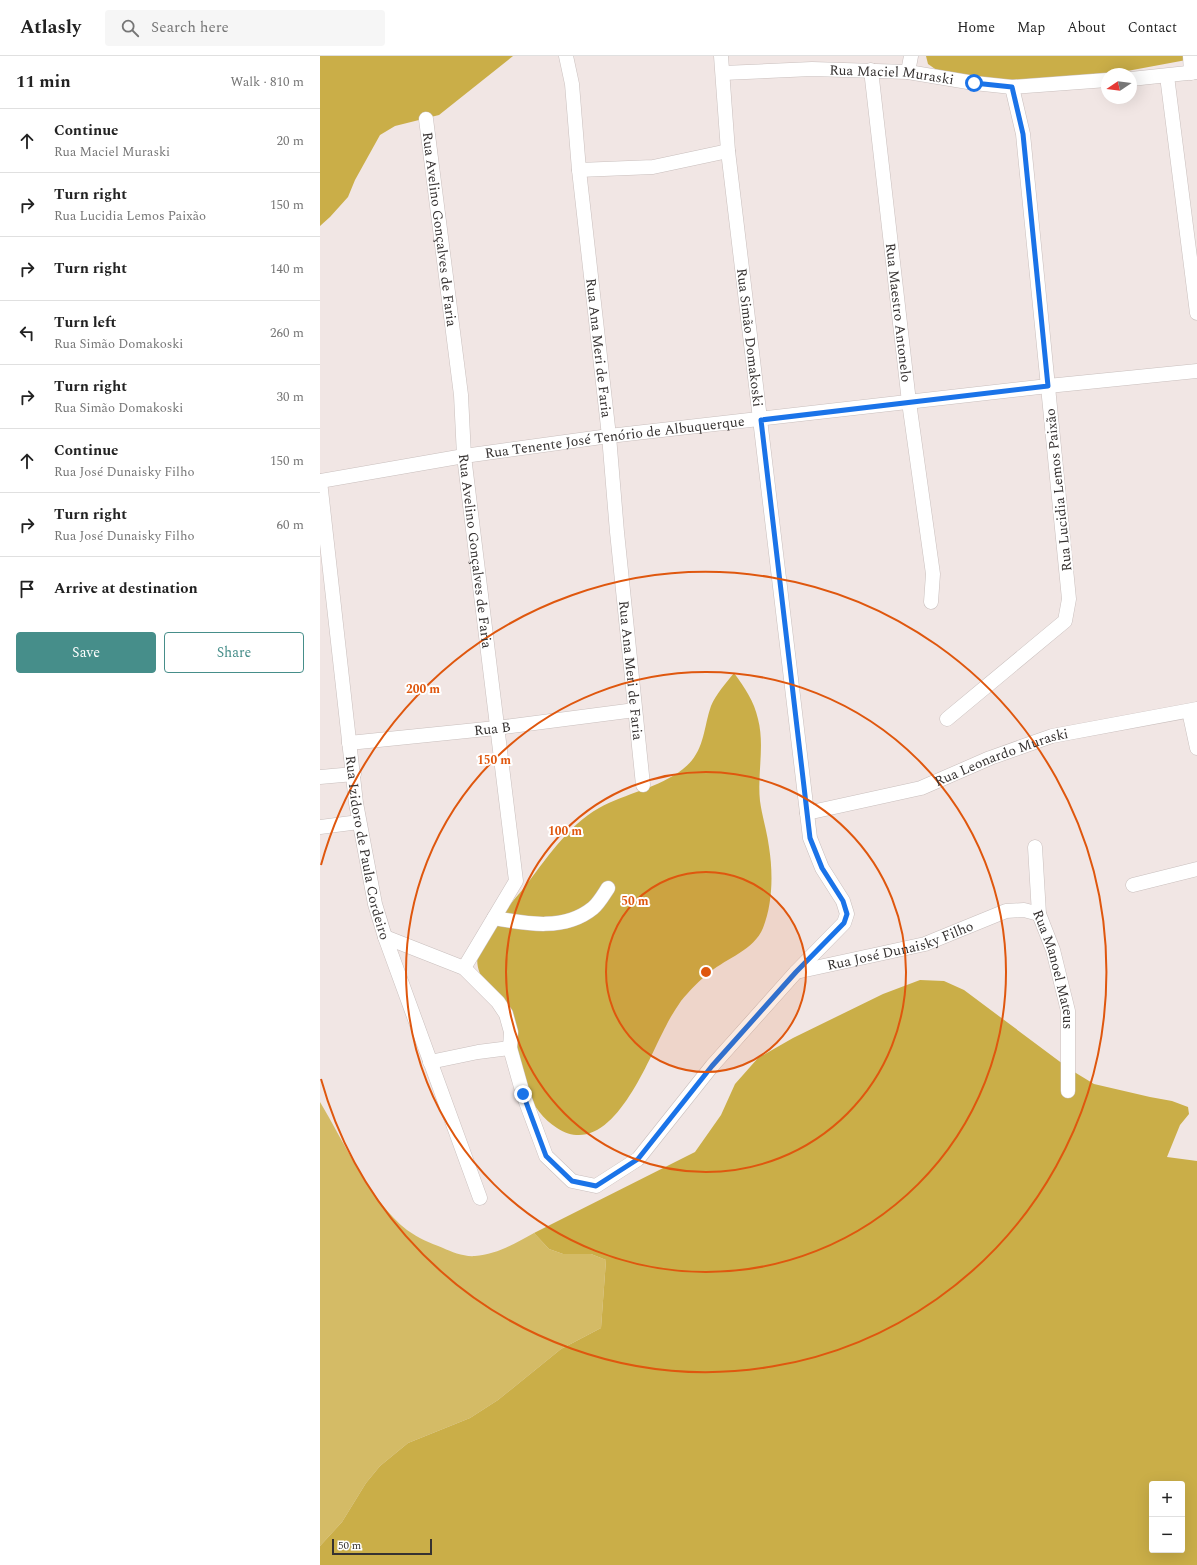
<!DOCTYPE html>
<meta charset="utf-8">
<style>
body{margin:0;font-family:Spectral,serif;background:#f6f6f6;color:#222}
.controls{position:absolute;right:12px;bottom:12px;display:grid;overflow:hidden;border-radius:4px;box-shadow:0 4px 16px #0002}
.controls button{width:36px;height:36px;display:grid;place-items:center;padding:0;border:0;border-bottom:1px solid #e0e0e0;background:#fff;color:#222;font:20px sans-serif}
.compass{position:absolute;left:781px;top:12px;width:36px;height:36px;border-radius:50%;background:#fff;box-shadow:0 4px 16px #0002;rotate:257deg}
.scale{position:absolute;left:12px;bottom:10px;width:100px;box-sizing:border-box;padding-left:4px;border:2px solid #363231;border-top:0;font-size:11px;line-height:14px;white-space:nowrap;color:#363231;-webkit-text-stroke:3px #fff;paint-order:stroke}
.stop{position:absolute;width:12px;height:12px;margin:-9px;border:3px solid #1a73e8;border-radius:50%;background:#fff}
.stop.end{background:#1a73e8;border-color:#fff;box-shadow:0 1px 4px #0008}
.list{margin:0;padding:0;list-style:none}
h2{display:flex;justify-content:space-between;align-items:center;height:52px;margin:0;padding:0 16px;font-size:17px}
h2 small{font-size:13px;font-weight:400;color:#767676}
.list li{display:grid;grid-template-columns:26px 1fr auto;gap:12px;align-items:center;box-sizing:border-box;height:64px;padding:0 16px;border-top:1px solid #e0e0e0}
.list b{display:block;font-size:15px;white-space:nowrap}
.list p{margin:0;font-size:13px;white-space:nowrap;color:#767676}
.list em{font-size:13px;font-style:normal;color:#767676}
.actions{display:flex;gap:8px;padding:12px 16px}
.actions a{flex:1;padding:9px 0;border:1px solid #468e8a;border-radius:4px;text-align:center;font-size:14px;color:#468e8a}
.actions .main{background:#468e8a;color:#fff}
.icon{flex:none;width:22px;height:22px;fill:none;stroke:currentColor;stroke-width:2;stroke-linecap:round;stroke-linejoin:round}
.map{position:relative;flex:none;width:877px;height:1509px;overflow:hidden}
header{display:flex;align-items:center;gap:24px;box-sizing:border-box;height:56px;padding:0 20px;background:#fff;border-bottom:1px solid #e0e0e0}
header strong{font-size:19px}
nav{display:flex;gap:22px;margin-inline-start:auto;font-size:14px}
.search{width:280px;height:36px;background:#f6f6f6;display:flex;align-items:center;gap:10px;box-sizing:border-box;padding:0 14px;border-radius:4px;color:#767676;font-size:15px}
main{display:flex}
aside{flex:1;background:#fff}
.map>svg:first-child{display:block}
</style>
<header>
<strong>Atlasly</strong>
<div class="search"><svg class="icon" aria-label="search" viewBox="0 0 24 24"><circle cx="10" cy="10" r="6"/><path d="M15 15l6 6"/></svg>Search here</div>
<nav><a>Home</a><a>Map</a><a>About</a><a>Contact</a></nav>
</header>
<main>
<aside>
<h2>11 min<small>Walk · 810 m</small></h2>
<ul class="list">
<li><svg class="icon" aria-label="ahead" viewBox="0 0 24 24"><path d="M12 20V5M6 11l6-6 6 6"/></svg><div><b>Continue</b><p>Rua Maciel Muraski</p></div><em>20 m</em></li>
<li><svg class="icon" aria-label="right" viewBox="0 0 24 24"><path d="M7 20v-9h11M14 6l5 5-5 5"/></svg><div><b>Turn right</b><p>Rua Lucidia Lemos Paixão</p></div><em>150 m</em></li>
<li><svg class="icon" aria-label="right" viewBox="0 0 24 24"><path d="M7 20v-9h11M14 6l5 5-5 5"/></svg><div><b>Turn right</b></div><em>140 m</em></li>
<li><svg class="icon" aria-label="left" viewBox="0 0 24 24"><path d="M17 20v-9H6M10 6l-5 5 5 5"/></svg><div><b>Turn left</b><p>Rua Simão Domakoski</p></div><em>260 m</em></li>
<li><svg class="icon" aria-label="right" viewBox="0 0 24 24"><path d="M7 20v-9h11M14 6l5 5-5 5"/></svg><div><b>Turn right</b><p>Rua Simão Domakoski</p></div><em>30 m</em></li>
<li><svg class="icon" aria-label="ahead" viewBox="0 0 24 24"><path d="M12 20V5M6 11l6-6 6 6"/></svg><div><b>Continue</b><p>Rua José Dunaisky Filho</p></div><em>150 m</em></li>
<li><svg class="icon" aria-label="right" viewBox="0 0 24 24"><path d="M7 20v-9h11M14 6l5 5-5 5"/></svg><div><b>Turn right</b><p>Rua José Dunaisky Filho</p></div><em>60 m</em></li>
<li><svg class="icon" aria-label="arrive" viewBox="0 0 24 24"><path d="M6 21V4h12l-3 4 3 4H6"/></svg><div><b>Arrive at destination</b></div></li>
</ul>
<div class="actions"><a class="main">Save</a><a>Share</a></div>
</aside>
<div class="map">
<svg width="877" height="1509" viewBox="0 0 877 1509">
<rect width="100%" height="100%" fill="#f1e6e4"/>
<path fill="#d4bb66" d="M0,1046C24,1086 51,1146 87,1174C98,1182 110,1187 123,1192C132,1196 144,1201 155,1200C176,1199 196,1187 214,1177L229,1193L243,1198H271L286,1204L281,1272L241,1293L178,1344L150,1362L88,1387L60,1410L46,1427L22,1466L0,1490Z"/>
<g fill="#caae48" fill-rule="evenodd">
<path d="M0,0H193L119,59L75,70L60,79L35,124L28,141L10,161L0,170Z"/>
<path d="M606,0H877V2L791,18L671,26L628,22L608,8Z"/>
<path d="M414,617C425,632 434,645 438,663C445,690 437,718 440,745C442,760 447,775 449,791C453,816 453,847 443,872C434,894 407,902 390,916C380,924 369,935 361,945C356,953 350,961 346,970C328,1003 291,1107 237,1072C210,1055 197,1017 189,988C185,977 183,965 179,954C172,936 151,915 159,895C167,875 189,850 203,833C225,805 247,770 279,752C306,737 339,732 363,713C385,696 383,673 391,650C396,638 406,627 414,617Z"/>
<path d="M600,924L624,925L644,934L751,1014L774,1028L830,1041L852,1045L868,1051L869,1058L860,1069L847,1101L877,1105V1509H0V1490L22,1466L46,1427L60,1410L88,1387L150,1362L178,1344L241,1293L281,1272L286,1204L271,1198H243L229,1193L214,1177L375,1096L401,1059L415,1028L438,1002L473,982L563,938ZM832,1428H862V1494H832Z"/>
</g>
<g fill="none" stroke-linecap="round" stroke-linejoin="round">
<defs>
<g id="minor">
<path id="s1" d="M246,0L252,28L259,114L289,380L297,476L323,729"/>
<path id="s2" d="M401,0L408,95L490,782L502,812L523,845L527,858L524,867L476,916"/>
<path d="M870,0L871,17"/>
<path id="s3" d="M551,14L589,346L613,518L611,546"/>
<path d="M588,16L591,0"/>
<path id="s4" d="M403,17L492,13L588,16L654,27L692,31L787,24"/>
<path d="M847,20L877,257"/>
<path d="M811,23L877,16"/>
<path id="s5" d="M106,63L141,339L144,400L196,825L144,912"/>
<path d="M259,114L333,111L408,95"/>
<path id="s6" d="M0,425L144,400L289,380L728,330L877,315"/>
<path id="s7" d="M0,425L36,747L55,848L65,881L160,1142"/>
<path d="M869,655L877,692"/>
<path d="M627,663L745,565L749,543L703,78L692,31"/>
<path id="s8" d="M29,687L176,672L315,654"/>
<path d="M0,721L34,718"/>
<path id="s9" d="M487,757L601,732L670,702L732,680L877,653"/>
<path d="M0,771L39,766"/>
<path id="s10" d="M715,791L719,858L733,894L748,955V1035"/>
<path d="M813,829L877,813"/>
<path d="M174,862C207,868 245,875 273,852C279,847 284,838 288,832"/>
<path id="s11" d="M65,881L144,912L178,946L186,958L191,976L190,992L203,1038L226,1100L252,1125L276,1130L318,1103L392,1010L476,916L605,888L686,855L704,854L719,858"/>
<path d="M110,1006L158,996L190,992"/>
</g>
</defs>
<use href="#minor" stroke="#c9bfbd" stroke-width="15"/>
<use href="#minor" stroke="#fff" stroke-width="14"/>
</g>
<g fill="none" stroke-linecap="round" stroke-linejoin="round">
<path stroke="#1a73e8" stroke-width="5" d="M203,1038L226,1100L252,1125L276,1130L318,1103L392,1010L476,916L524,867L527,858L523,845L502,812L490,782L441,364L728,330L703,78L692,31L654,27"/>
</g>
<circle cx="386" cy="916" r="100" fill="#df570e" fill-opacity=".12"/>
<g fill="none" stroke="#df570e" stroke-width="2">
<circle cx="386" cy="916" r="100"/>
<circle cx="386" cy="916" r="200"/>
<circle cx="386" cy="916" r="300"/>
<path d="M1 809A400 400 0 1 1 1 1023"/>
</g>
<g text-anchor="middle" stroke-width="4" stroke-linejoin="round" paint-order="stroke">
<g font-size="14" fill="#363231" stroke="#fff">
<text dy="5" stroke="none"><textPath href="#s4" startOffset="169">Rua Maciel Muraski</textPath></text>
<text dy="5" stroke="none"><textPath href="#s5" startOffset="111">Rua Avelino Gonçalves de Faria</textPath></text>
<text dy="5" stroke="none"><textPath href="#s3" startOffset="244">Rua Maestro Antonelo</textPath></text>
<text dy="5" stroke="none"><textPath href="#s2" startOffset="283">Rua Simão Domakoski</textPath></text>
<text dy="5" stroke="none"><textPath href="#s1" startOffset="294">Rua Ana Meri de Faria</textPath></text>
<text dy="5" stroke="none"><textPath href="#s6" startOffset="298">Rua Tenente José Tenório de Albuquerque</textPath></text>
<text transform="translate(738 434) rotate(-96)" y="5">Rua Lucidia Lemos Paixão</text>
<text dy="5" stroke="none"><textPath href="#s5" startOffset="435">Rua Avelino Gonçalves de Faria</textPath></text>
<text dy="5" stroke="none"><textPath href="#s1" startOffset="618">Rua Ana Meri de Faria</textPath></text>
<text dy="5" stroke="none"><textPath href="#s8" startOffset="144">Rua B</textPath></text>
<text dy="5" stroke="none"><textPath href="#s9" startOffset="203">Rua Leonardo Muraski</textPath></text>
<text dy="5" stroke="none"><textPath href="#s7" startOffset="370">Rua Izidoro de Paula Cordeiro</textPath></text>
<text dy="5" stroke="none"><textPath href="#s11" startOffset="759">Rua José Dunaisky Filho</textPath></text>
<text dy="5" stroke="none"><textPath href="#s10" startOffset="125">Rua Manoel Mateus</textPath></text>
</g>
</g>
<circle cx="386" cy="916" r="6" fill="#df570e" stroke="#fff" stroke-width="2"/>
<g font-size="12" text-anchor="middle" font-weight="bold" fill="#df570e" stroke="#fff" stroke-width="4" stroke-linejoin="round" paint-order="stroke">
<text x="103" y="637">200 m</text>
<text x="174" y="708">150 m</text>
<text x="245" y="779">100 m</text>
<text x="315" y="849">50 m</text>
</g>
</svg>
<div class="controls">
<button>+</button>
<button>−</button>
</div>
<svg class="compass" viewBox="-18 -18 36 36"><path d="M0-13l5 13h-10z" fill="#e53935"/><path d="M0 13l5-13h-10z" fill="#767676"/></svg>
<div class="scale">50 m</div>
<div class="stop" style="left:654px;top:27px"></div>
<div class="stop end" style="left:203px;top:1038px"></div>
</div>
</main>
